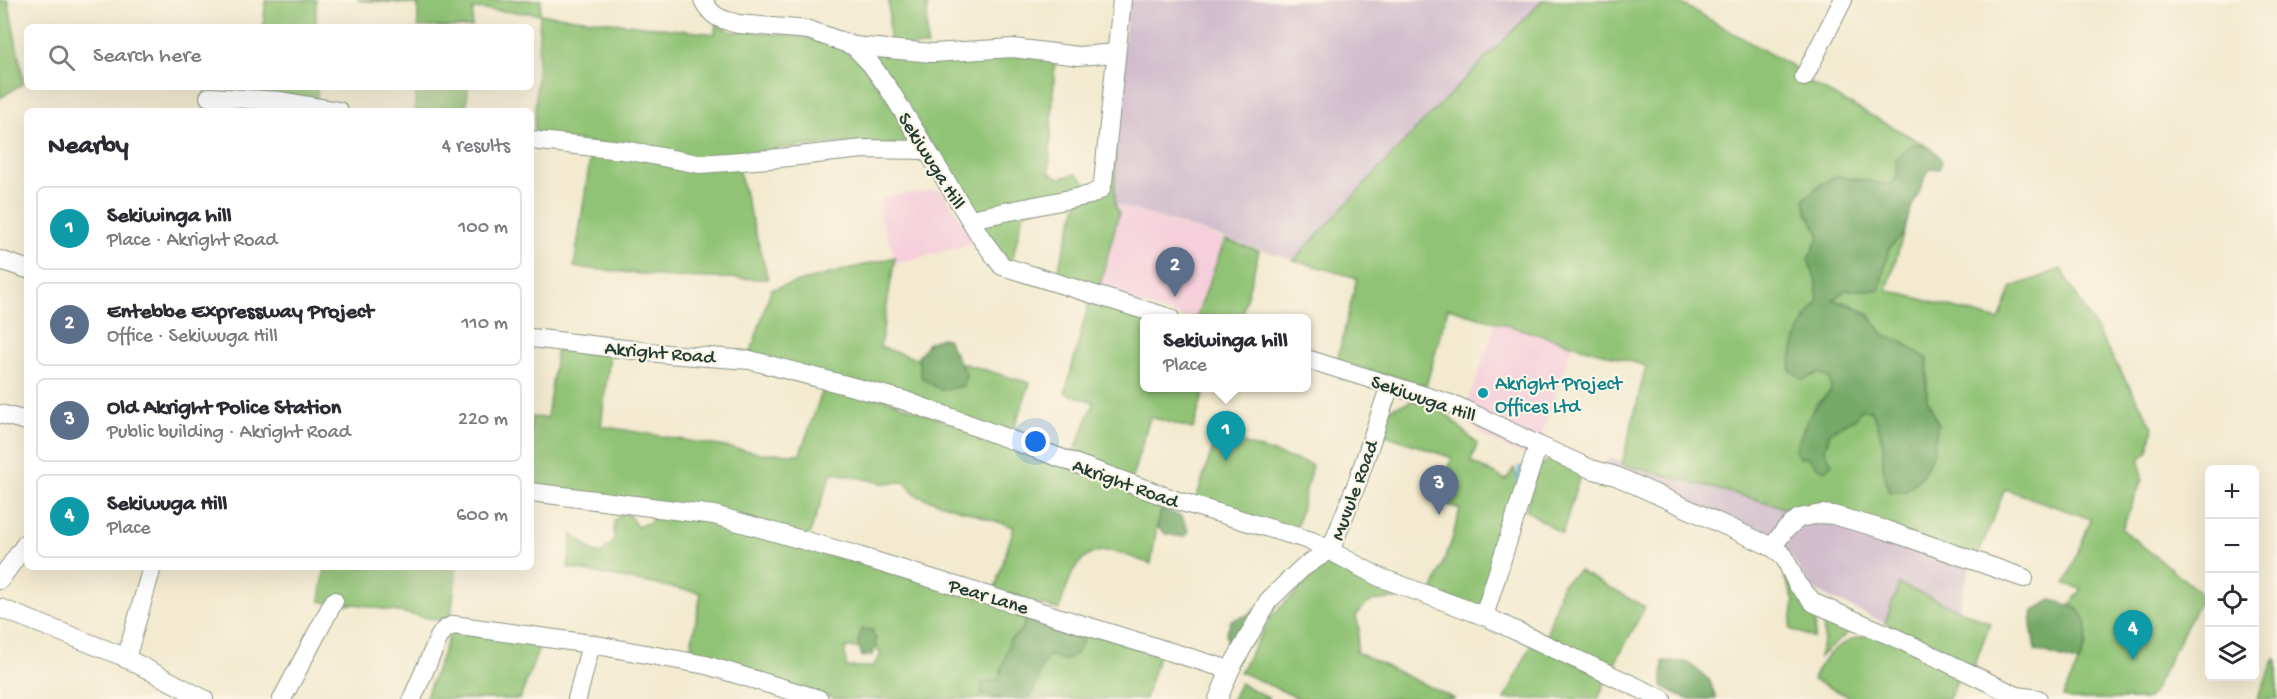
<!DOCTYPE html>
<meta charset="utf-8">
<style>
body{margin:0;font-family:"Gochi Hand",sans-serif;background:#f2f2f3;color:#2b2b33}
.controls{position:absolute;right:18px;bottom:18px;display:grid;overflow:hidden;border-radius:9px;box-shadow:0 6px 24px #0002}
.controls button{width:54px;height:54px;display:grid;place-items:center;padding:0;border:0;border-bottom:2px solid #e1e1e2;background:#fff;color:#2b2b33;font:30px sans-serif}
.you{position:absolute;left:1036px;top:442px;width:21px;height:21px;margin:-15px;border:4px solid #fff;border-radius:50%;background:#1a73e8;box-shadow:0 0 0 9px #1a73e833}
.badge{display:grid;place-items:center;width:39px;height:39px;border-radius:50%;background:#c8321e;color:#fff;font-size:20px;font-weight:700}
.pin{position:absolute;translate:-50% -50px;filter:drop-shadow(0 2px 3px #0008)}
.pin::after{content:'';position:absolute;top:32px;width:21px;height:18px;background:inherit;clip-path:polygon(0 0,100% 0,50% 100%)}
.popup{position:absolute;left:1140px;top:314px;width:171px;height:78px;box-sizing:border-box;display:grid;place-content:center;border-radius:9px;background:#fff;filter:drop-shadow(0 2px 4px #0005);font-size:20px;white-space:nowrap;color:#7c7c81}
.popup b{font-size:22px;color:#2b2b33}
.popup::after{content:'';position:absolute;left:50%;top:100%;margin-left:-12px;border:12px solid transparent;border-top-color:#fff}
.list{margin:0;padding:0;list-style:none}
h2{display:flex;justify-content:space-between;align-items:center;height:78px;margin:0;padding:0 24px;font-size:26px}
h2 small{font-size:20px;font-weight:400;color:#7c7c81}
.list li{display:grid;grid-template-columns:39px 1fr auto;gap:18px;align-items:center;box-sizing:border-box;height:84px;margin:0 12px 12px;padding:0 12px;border:2px solid #e1e1e2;border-radius:9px}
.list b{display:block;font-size:22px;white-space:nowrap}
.list p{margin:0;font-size:20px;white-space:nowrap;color:#7c7c81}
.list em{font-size:20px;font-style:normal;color:#7c7c81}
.icon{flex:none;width:33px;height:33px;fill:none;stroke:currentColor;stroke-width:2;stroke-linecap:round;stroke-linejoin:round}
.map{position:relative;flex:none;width:2277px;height:699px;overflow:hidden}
.search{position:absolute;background:#fff;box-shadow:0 6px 24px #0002;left:24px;top:24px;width:510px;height:66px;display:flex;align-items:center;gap:15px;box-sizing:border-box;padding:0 21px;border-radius:9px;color:#7c7c81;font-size:22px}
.panel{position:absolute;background:#fff;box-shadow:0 6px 24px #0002;left:24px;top:108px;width:510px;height:462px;border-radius:9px}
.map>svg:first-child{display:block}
</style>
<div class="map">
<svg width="2277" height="699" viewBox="0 0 2277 699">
<rect width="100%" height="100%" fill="#fcf5e5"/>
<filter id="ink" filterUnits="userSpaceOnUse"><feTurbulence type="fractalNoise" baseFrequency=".0167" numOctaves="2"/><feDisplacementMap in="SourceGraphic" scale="12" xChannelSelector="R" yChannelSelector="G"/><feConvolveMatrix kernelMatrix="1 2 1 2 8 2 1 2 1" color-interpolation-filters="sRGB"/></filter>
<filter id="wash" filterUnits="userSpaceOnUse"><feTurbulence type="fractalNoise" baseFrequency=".008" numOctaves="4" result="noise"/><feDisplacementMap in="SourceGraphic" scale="24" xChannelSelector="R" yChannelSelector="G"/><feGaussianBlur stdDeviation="1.35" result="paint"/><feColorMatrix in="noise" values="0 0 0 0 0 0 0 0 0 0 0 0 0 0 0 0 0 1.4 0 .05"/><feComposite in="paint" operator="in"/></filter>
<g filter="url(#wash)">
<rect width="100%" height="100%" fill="#f3ead0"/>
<g fill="#f5cfdb">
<path d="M941,189L976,243L894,264L895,257L879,215L882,197Z"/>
<path d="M1115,204L1225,240L1196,318H1186L1098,292L1119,213Z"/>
<path d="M1496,321L1573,343L1540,439L1529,458L1486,438L1462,415L1481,368Z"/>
</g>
<g fill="#d1bdcc">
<path d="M1128,0H1543L1294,260L1115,204V133Z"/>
<path d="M1609,458L1773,504L1800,514L1772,540L1607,465Z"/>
<path d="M1811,519L1836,522L1970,567L1958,610L1899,585L1885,623L1811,589L1791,556L1780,549L1792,530Z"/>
</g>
<g fill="#90c374" stroke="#588054" stroke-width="1.5" fill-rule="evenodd">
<path d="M0,0H8L24,83L0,98Z"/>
<path d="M266,0H316V27H263Z"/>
<path d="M358,0H541L540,14L715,34L716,22L732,32L747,31L832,40L860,62L916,138L915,146L844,143L781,148L743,157L707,161L534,134L540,14L473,9L472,27H418V4Z"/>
<rect x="889" y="0" width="38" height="46"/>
<path d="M1543,0H1675L1797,69L1794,74L1926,145H1911L1896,159L1897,177L1891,185L1837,176L1807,213L1820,235L1808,259L1816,281L1818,301L1804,320L1803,379L1819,373L1830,379L1831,391L1815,405L1795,451L1801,458L1808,457L1816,466L1825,450L1830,432L1856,418L1861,410H1871L1877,422L1883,444V467L1889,492H1905L1922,476L1938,423L1927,399L1928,359L1884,336L1869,314L1853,305L1832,300L1846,290H1879L1889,248L1903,235L1887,290L1999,320L2012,287L2061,269L2153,427L2148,451L2140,458L2142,480L2122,529L2203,595L2149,699H2070L2063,696L2087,644L2080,611L2070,605L2082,589L2065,584L2091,519L2005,489L1978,556L1800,514L1773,504L1622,464L1646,366L1448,308L1426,386L1337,361L1357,278L1294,260L1422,123Z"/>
<path d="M867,52L1010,54L1055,59L1049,173L1060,178L1076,174L1096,190L1115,133V204L1119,213L1098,292L1055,280L1079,198L1023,213L1011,266L980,229L960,185Z"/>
<path d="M258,87H317V100L257,97Z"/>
<path d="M416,87H468L466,111H415Z"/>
<path d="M206,99L310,111H207Z"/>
<path d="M591,153L738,168L768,279L671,277L574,267Z"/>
<path d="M1225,240L1259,251L1241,318H1196Z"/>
<path d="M895,257L880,347L918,359L922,378L966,375L961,363L1030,383L1011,436L750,355L771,289Z"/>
<path d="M1090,299L1145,318V388H1205L1193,429L1150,417L1131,481L1072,458L1094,402L1065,393Z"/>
<path d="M558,340L611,346L601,426L761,453L800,454L825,384L887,400L1166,501L1158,518L1151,564C1138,560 1122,552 1109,551C1074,549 1068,584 1059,610L994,591L1014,527L918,496L904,482L883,483L832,472L809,536L531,485V417L547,418Z"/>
<path d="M1412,401L1436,404L1477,444L1471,462L1506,480L1514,468L1520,491L1481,608L1432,592L1452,540L1460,509L1437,501L1452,458L1380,433L1391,408Z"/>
<path d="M1217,435L1312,465L1296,531L1195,502Z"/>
<path d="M1548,461L1561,462L1582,469L1562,534L1526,510L1537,467Z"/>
<path d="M658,508L1028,610L1023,629L1010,640L999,679L981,694L1004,699H837L689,657L701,593L568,568L572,534L594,552L601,554L614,541V522L621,513L628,514L637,527L650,522ZM876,638V647L881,655L872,667H846L845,648H860L859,642Z"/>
<path d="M1332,559L1403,591L1398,599C1377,600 1368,598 1356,616L1359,629L1356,652L1455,699H1300L1240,672L1272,615Z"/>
<path d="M325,567H457L451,616L439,620L356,604L338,605L320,601Z"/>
<path d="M1579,571L1645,607L1614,665L1546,637L1562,584Z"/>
<path d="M1784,576C1806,600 1821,604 1814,638L1790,629L1794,601Z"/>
<path d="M1899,584L1990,623L1973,669L1885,623Z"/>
<path d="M1823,608L1868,623L1849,632L1819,657L1824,640Z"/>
<path d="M1076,627L1159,655L1145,699H1028L1032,695L1042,663Z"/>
<path d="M453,632L540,645L520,699H425L449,637Z"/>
<path d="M1883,632L1961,671L1949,699H1854L1813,680C1825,647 1850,637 1883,632Z"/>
<path d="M1532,643L1607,678L1598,699H1505Z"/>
<path d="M2275,658L2277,661V699H2257Z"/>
<path d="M1240,683L1270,699H1232Z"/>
</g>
<g fill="#74a966" stroke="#4a734d" stroke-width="1.5">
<path d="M1911,145C1927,145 1934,147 1942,161L1940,169H1929L1910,212L1903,235L1889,248L1879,290H1846L1833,300C1864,310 1865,308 1884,336L1899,340L1928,359L1926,382L1927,399L1938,423L1933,453L1922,476L1905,492H1889L1883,467V444L1877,422L1871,410H1861L1856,418L1830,432L1825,450L1832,464L1825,471L1816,466L1808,457L1801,458L1795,451C1805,424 1809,411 1831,391L1830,379L1819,373L1803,380L1790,370C1792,342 1801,324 1818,301L1816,281L1808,259L1820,235L1807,213L1804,200L1818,186L1837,176L1891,185L1897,177L1896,159Z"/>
<path d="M940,338L947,339L966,375L963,386L940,390L922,378L918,357L928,343Z"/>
<path d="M1162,509L1182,517L1189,532L1183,537L1166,534L1157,527Z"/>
<path d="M2051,600C2060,602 2070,604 2078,610C2094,622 2085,648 2079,663L2035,650L2031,624L2033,611Z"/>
<path d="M1257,608L1237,646H1229L1226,634L1231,620L1245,616Z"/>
<path d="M1028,610L1076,627L1083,640L1076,654L1063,661L1048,655C1038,668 1039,688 1028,699H1004L981,694L982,683L999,679L1010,640L1023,629Z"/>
<path d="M861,629L872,630C876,639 877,645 873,655L862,657L858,642Z"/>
<path d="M1663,661L1688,662L1710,681L1716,699H1687L1662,686Z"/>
</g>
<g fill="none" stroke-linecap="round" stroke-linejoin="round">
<path stroke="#5db7db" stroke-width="4" d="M1518,481L1520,467"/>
</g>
</g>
<g filter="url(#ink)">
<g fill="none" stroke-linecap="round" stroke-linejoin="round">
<defs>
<g id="minor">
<path d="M703,0C712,17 719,19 738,24L809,30L854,46L870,63L889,89L982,239L1002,266L1170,318"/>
<path d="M854,46L933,53L1013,48L1078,56L1116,53"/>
<path d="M1804,77L1843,0"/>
<path d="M209,97L281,101L339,111"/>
<path d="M531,140L630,151L699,164L770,159L863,149L927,150"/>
<path d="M970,219L1090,195L1101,189L1103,182L1122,0"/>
<path d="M0,260L27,269"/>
<path d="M531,338L667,354L750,360L903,400L1175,500L1312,541L1379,577L1484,616L1662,699"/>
<path d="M1307,359L1457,406L1538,445"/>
<path d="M0,414L27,421"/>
<path d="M531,492L714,515L852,554L1230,670"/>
<path d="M1772,547L1785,530L1799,518L1821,514L1833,515L1886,530L2024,578"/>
<path d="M0,580L27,542"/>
<path d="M0,608L122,656L204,699"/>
<path d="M1484,616L1538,445L1591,469L1616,476L1772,547L1784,556L1797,584L1814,603L1896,638L2017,696L2038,699"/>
<path d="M126,659L152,567"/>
<path d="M282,699L334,601"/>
<path d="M412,699L439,637L444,630L453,625L591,644L706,665L819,699"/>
<path d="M577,699L591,644"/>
<path d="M1218,699L1230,670L1268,601L1302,568L1331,549L1357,483L1390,385"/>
</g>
</defs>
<use href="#minor" stroke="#899482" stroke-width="20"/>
<use href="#minor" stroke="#fff" stroke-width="18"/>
</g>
</g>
<circle fill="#0f9aa8" stroke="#fcf5e5" stroke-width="2" cx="1483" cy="393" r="6"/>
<g text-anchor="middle" stroke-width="4.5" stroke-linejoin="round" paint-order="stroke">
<g font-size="20" fill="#1f3d34" stroke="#fcf5e5">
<text transform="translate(933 160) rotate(58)" y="7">Sekiwuga Hill</text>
<text transform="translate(660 351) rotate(5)" y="7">Akright Road</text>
<text transform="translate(1424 397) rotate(19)" y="7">Sekiwuga Hill</text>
<text transform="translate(1126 482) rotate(20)" y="7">Akright Road</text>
<text transform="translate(1353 490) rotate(-70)" y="7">Muvule Road</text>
<text transform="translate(989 595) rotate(17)" y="7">Pear Lane</text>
</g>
<g font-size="20" fill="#0d838f" stroke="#fcf5e5" text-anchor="start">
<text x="1495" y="389">Akright Project<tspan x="1495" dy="23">Offices Ltd</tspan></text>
</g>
</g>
</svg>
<div class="controls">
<button>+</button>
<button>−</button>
<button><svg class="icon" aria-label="locate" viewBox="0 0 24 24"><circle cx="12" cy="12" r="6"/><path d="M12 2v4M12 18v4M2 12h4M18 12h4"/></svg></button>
<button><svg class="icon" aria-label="layers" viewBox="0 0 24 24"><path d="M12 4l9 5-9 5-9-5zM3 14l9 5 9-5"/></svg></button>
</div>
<div class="you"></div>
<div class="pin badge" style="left:1226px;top:461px;background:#0f9aa8">1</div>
<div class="popup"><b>Sekiwinga hill</b>Place</div>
<div class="pin badge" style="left:1175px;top:297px;background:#5c6f8a">2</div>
<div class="pin badge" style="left:1439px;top:515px;background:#5c6f8a">3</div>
<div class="pin badge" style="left:2133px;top:660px;background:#0f9aa8">4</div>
<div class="search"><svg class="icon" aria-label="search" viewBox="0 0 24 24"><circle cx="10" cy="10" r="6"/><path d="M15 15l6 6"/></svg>Search here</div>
<section class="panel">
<h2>Nearby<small>4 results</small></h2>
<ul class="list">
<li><span class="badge" style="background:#0f9aa8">1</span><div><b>Sekiwinga hill</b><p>Place · Akright Road</p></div><em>100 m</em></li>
<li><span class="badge" style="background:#5c6f8a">2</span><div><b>Entebbe Expressway Project</b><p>Office · Sekiwuga Hill</p></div><em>110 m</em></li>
<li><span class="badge" style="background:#5c6f8a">3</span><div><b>Old Akright Police Station</b><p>Public building · Akright Road</p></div><em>220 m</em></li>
<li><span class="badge" style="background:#0f9aa8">4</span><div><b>Sekiwuga Hill</b><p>Place</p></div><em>600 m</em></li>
</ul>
</section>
</div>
